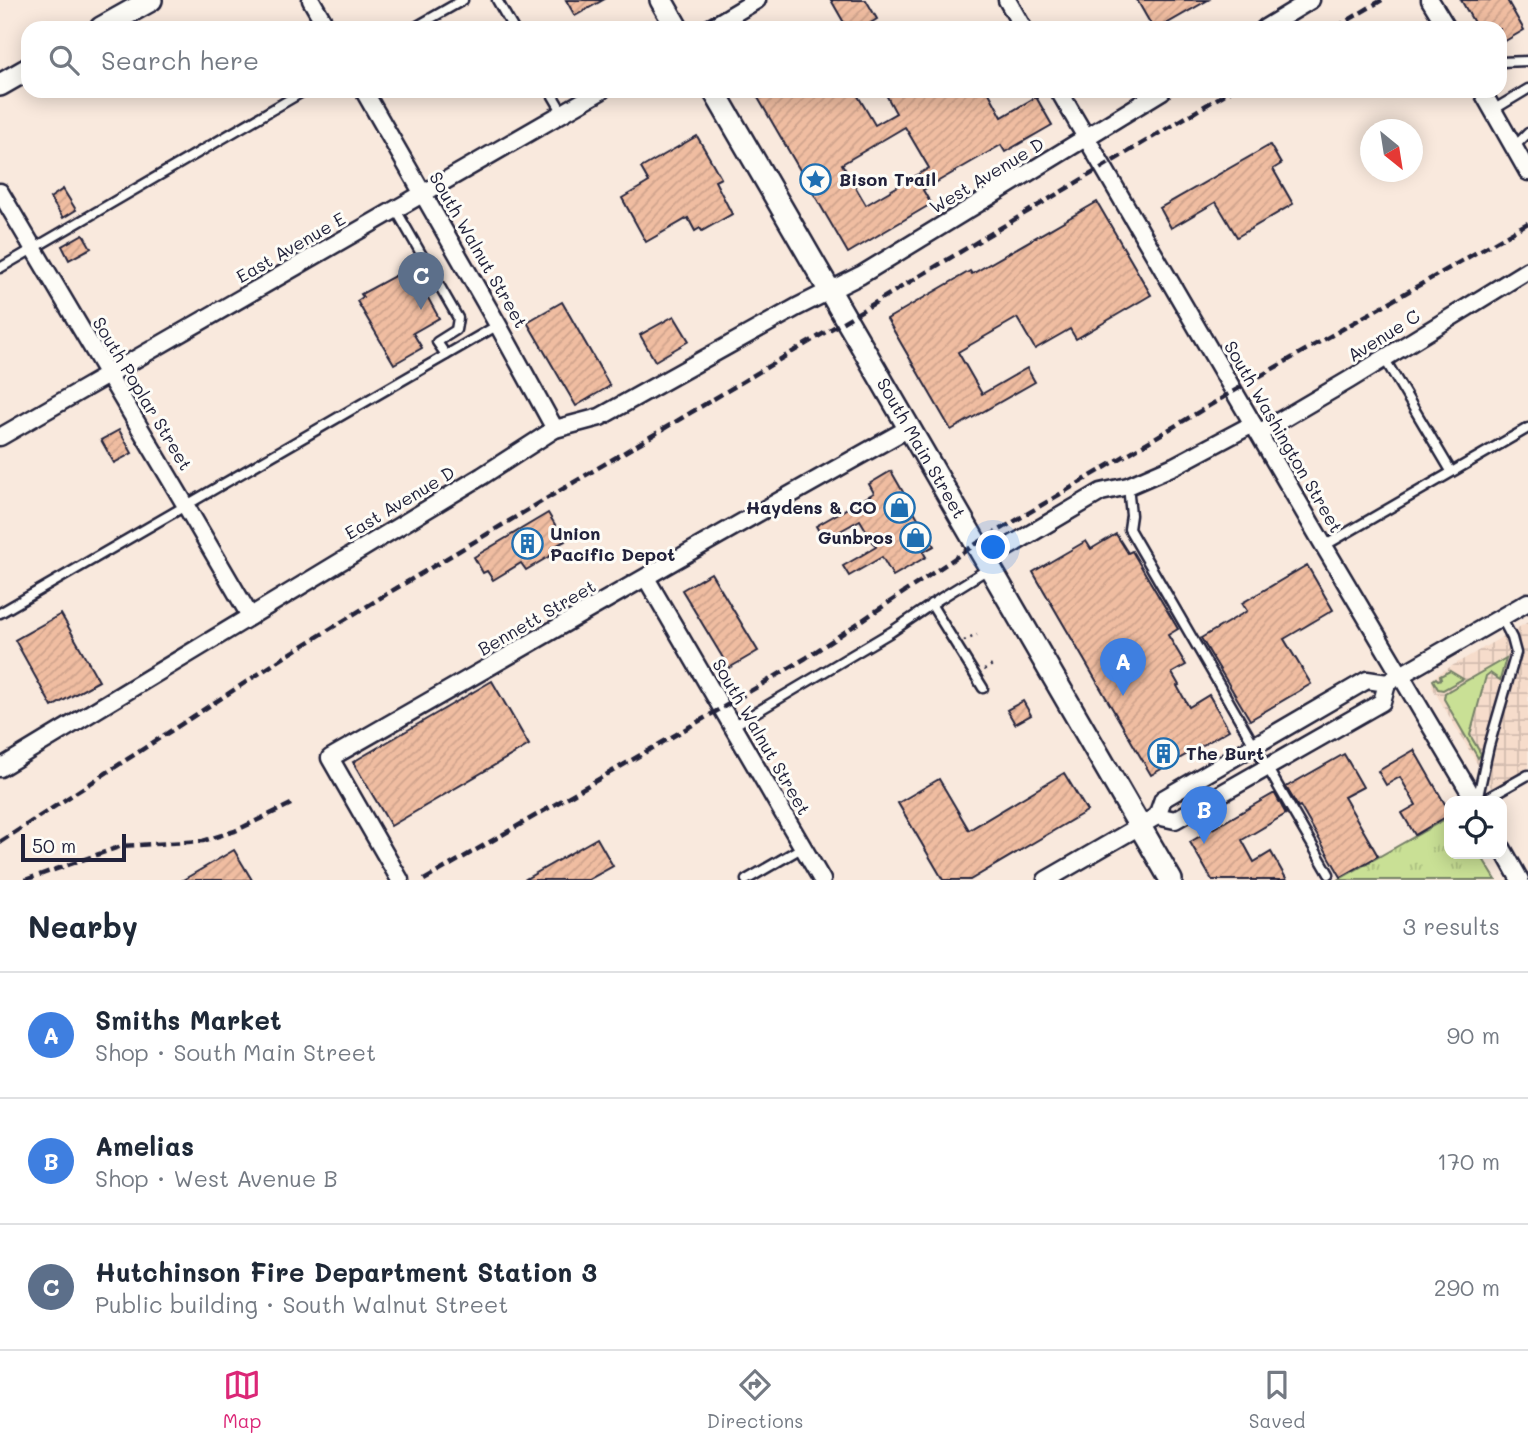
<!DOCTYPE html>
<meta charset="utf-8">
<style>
body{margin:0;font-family:Mali,sans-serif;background:#f2f2f3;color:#1f2937}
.controls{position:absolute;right:21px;bottom:21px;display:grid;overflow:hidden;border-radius:14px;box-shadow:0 4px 18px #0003}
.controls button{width:63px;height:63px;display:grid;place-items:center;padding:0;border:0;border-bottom:2px solid #e0e1e3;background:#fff;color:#1f2937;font:35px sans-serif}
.compass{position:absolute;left:1360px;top:119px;width:63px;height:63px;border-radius:50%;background:#fff;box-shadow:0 4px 18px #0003;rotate:150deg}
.scale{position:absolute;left:21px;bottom:18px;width:105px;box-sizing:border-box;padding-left:7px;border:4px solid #22223b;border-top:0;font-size:19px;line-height:24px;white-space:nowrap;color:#22223b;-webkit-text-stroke:5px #fdfcf7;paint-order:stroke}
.you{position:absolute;left:994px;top:548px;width:24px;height:24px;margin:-18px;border:5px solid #fff;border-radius:50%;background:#1a73e8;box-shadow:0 0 0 10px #1a73e833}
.badge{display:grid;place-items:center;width:46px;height:46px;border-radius:50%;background:#db2777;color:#fff;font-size:23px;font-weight:700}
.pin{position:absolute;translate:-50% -58px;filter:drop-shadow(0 2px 4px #0008)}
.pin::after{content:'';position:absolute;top:37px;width:24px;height:21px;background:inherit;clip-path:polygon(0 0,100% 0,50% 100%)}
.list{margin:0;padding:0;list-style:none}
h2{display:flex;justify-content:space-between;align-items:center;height:91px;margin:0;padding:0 28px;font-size:30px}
h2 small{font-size:23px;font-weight:400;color:#747a83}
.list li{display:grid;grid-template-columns:46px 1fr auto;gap:21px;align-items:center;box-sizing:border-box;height:126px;padding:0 28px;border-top:2px solid #e0e1e3}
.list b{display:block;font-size:26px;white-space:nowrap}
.list p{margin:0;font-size:23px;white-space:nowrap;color:#747a83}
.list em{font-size:23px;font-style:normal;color:#747a83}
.icon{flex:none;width:38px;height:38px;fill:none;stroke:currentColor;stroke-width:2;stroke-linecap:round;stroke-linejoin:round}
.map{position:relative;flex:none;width:1528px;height:880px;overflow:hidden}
.search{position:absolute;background:#fff;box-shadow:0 4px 18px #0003;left:21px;right:21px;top:21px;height:77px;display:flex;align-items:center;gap:18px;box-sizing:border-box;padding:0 24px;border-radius:21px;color:#747a83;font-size:26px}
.sheet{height:469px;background:#fff}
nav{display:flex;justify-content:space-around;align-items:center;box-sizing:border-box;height:98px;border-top:2px solid #e0e1e3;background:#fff;font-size:19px;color:#747a83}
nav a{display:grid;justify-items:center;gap:4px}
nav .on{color:#db2777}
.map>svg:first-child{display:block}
</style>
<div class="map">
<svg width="1528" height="880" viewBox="0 0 1528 880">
<defs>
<pattern id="industrial-grid" width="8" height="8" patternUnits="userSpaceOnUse" patternTransform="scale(1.75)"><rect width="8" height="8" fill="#f6dccb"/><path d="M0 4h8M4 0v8" fill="none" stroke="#d3bcaf"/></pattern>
<pattern id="park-tufts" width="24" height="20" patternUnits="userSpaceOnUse" patternTransform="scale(1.75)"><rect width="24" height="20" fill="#c9e095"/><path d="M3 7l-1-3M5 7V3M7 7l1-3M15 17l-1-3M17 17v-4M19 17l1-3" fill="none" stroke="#acc081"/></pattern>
<pattern id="building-hatch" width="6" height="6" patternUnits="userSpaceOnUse" patternTransform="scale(1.75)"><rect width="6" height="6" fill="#f0bda1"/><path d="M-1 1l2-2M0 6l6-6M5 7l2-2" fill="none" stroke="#cea28c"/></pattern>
</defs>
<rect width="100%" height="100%" fill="#f9e9dd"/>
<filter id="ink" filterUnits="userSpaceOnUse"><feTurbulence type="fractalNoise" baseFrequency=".0143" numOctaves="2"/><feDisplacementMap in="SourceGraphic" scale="14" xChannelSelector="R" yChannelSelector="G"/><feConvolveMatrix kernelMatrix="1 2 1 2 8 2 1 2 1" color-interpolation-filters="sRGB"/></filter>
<g filter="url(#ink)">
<path fill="url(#industrial-grid)" d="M1528,622V769L1492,789L1432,687V680L1438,674Z"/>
<g fill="#c9e095" stroke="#768168" stroke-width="2">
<path d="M1506,658L1500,680L1490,673L1486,676L1470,735L1481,754L1478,758L1444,699L1445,693Z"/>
<path d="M1450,671L1463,679L1443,690L1438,689L1433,680L1436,678L1438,680L1441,679L1440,676Z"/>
</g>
<path fill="url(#park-tufts)" stroke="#768168" stroke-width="2" d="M1449,817V854H1480L1496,880H1338Z"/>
<g fill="url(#building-hatch)" stroke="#22223b" stroke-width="2" fill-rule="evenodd">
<path d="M566,0H603L575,16Z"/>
<path d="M831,0H866L877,19L869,24L871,28H847Z"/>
<path d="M1137,0H1208L1159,28H1153Z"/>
<path d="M1461,0H1507L1524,30L1500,44V28H1477Z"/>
<path d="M754,91H855L875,125L896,113L884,91H988L1002,117L1036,97L1052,125L1005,152L1001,145L923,190L931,204L848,253ZM905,127L929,168L866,205L842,164Z"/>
<path d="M697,136L721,178L715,181L732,214L702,231L700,228L695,231L688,218L646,242L622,198L649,182L641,168Z"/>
<path d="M1270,145L1281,164L1273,169L1293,204L1237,237L1216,202L1171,228L1160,208Z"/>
<path d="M63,189L76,210L63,218L50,198Z"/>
<path d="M1097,202L1151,295L1076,339L1070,329L1035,349L1017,318L958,352L982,394L1027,368L1035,382L951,430L887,319L970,271L972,274Z"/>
<path d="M83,234L91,248L69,260L62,246Z"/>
<path d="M411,267L439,318L413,333L422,348L394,364L357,301L363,297L361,294Z"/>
<path d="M562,302L610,386L576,406L527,322Z"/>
<path d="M674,316L689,341L655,361L640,335Z"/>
<path d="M119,430L132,453L114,463L101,440Z"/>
<path d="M891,471L934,546L923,552L926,557L893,576L882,557L849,576L843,566L876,547L860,520L824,540L816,526L874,493L869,484Z"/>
<path d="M548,513L565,541L552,548L555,553L526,570L521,563L493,580L487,571L483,573L474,557Z"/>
<path d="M1116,534L1128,553L1132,551L1178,629L1168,635L1186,665L1172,673L1179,685L1177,686L1189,707L1209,695L1229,730L1151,775L1033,572L1086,541L1091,549Z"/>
<path d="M1307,565L1333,610L1284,639L1311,684L1250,720L1201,638L1247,611L1242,603Z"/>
<path d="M711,573L758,651L729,668L682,590Z"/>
<path d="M61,614L99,681L52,707L15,640Z"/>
<path d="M492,681L529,745L391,826L353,762Z"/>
<path d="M1023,701L1031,715L1015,724L1007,710Z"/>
<path d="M1414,750L1449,811V815L1415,835L1402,813L1416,805L1400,777L1386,785L1378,771Z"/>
<path d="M1344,754L1363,787L1344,797L1378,856L1341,877L1300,806L1298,807L1286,787Z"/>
<path d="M1064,773L1087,811L970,880H943L898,803L939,779L969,830Z"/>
<path d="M1273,794H1275L1286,814L1242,840L1254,862L1271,852L1287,880H1212L1190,842Z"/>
<path d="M597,838L613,866L588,880H524Z"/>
<path d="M234,850L252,880H183L212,863Z"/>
</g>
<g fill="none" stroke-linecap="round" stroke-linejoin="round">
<defs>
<g id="service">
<path d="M497,0L513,28"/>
<path d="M414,28L463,0"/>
<path d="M1500,62L1528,61"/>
<path d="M550,91L563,113"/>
<path d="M1493,110L1528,89"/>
<path d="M1514,147L1528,133"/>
<path d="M396,210L458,318L456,330L437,342L446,355"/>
<path d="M0,268L304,91"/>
<path d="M1384,358L1451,471"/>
<path d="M1128,486L1131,515L1129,529L1329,874"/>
<path d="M1324,546L1528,428"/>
<path d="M931,604L983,688"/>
<path d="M0,613L498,325"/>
<path d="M733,726L891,632L941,598L988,569"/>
<path d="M1477,801L1489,746L1516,653L1512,638L1501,617"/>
<path d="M1482,801L1528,775"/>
<path d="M746,880L803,847"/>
</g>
<g id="minor">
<path d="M311,0L327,28"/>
<path d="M1007,0L1023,28"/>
<path d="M1430,0L1447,28"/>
<path d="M710,28L757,0"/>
<path d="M1265,28L1311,0"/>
<path d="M364,91L498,325L555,429"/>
<path d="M1059,91L1324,546L1475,801"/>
<path d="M1482,91L1528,172"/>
<path d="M0,192L186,506L250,616"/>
<path d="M1259,433L1349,380L1528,270"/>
<path d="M0,437L601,91"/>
<path d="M986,560L1101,492L1128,486L1174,466L1253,424"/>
<path d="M646,578L822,880"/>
<path d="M0,768L482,476L555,429L600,417L797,307L861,275L1162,91"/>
<path d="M1157,816L1175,820L1382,702L1387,683"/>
<path d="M1502,848L1520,880"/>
<path d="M400,880L330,758C523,648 715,536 909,428"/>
<path d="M1046,880L1157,816L1163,799L1367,680L1387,683L1528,602"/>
</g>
<g id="tertiary">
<path d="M661,0L677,28"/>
<path d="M101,28L151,0"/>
<path d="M0,85L28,69"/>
<path id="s1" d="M714,91L1171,880"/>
</g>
</defs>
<use href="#service" stroke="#22223b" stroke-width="13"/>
<use href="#minor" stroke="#22223b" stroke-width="21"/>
<use href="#tertiary" stroke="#22223b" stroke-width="26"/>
<g stroke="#22223b" stroke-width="2.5" stroke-dasharray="2 5" stroke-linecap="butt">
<path d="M964,641L977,635"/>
<path d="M984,670L994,664"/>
</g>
<use href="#service" stroke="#fdfcf7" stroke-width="8"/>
<use href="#minor" stroke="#fdfcf7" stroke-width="16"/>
<use href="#tertiary" stroke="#fdfcf7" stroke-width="21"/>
<g stroke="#22223b" stroke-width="4.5" stroke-dasharray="10 5" stroke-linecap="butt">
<path d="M1335,28L1382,0"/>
<path d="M0,842L283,658L385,595L1230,91"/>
<path d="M25,880L122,846L203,841L235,831L291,804"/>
<path d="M424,880L722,708L806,658L976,544L1234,391L1528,223"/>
</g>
</g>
</g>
<defs>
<symbol id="sight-ring" viewBox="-11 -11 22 22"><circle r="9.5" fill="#fdfcf7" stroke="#1f6fb2" stroke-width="1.5"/><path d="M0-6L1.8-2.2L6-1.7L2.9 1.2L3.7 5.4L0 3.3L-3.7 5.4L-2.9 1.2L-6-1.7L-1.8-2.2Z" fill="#1f6fb2"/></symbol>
<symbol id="shop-ring" viewBox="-11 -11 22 22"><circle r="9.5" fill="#fdfcf7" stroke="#1f6fb2" stroke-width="1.5"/><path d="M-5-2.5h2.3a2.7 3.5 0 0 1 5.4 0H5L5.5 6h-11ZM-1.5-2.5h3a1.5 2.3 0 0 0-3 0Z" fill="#1f6fb2"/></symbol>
<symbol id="building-ring" viewBox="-11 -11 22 22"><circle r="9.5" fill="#fdfcf7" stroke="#1f6fb2" stroke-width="1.5"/><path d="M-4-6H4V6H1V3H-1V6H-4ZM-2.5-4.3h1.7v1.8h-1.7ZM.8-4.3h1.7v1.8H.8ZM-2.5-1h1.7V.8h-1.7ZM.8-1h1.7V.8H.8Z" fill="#1f6fb2"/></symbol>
</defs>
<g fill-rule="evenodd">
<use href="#sight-ring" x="798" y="162" width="35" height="35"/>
<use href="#shop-ring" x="882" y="490" width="35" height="35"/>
<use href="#shop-ring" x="898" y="520" width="35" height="35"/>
<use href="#building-ring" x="510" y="526" width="35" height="35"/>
<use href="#building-ring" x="1146" y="736" width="35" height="35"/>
</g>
<g text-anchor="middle" stroke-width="6" stroke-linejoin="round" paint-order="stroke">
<g font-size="18" fill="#22223b" stroke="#fdfcf7">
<text transform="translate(987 176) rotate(-31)" y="6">West Avenue D</text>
<text transform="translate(291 248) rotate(-30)" y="6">East Avenue E</text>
<text transform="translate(478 250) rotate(60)" y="6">South Walnut Street</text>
<text transform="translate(1384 336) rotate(-32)" y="6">Avenue C</text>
<text transform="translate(142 394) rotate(59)" y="6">South Poplar Street</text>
<text transform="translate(1283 437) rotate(60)" y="6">South Washington Street</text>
<text dy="6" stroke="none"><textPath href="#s1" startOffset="413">South Main Street</textPath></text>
<text transform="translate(400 503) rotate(-31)" y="6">East Avenue D</text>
<text transform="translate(537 618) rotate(-30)" y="6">Bennett Street</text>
<text transform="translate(761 737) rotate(60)" y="6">South Walnut Street</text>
</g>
<g font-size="18" font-weight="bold" fill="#22223b" stroke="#fdfcf7" text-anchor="start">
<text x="839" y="186">Bison Trail</text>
<text x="877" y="514" text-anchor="end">Haydens &amp; CO</text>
<text x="550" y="540">Union<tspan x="550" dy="21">Pacific Depot</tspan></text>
<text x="893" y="544" text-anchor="end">Gunbros</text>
<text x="1186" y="760">The Burt</text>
</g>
</g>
</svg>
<div class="controls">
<button><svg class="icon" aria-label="locate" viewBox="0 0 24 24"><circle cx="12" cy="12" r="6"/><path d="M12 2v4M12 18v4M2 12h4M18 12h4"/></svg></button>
</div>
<svg class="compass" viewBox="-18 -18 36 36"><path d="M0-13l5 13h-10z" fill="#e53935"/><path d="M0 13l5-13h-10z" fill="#747a83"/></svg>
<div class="scale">50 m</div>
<div class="you"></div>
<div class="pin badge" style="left:1123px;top:696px;background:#3f7fe0">A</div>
<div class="pin badge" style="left:1204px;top:844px;background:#3f7fe0">B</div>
<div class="pin badge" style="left:421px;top:310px;background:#5c6f8a">C</div>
<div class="search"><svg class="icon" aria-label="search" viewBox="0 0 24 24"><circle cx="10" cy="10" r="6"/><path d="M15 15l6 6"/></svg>Search here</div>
</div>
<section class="sheet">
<h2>Nearby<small>3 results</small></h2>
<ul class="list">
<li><span class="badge" style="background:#3f7fe0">A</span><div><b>Smiths Market</b><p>Shop · South Main Street</p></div><em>90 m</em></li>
<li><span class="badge" style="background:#3f7fe0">B</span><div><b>Amelias</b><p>Shop · West Avenue B</p></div><em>170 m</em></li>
<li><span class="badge" style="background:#5c6f8a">C</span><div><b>Hutchinson Fire Department Station 3</b><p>Public building · South Walnut Street</p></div><em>290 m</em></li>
</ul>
</section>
<nav>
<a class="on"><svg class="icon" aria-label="map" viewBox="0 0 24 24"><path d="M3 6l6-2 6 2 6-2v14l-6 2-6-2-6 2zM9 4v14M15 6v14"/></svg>Map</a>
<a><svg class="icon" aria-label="directions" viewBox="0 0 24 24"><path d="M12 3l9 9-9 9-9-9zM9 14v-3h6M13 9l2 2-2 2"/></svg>Directions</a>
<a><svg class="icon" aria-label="saved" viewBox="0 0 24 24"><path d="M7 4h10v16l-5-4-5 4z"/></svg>Saved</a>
</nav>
